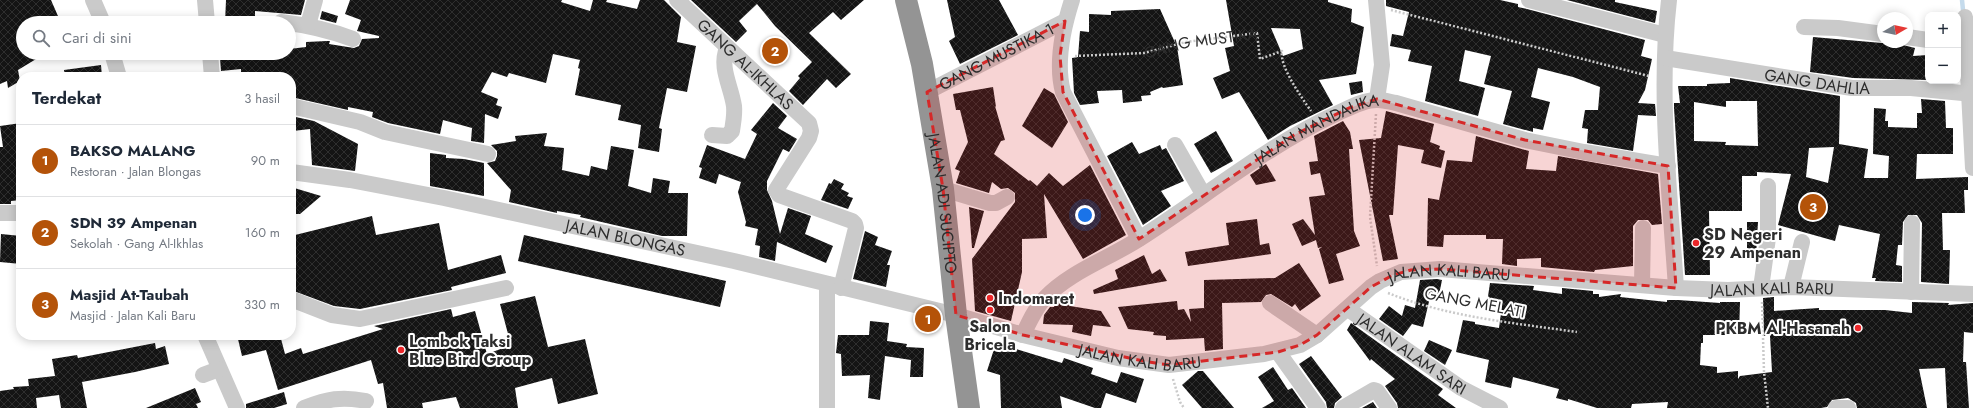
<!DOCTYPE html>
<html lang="id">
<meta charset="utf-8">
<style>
body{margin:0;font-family:Jost,sans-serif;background:#f6f6f7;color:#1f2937}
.controls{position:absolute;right:12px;top:12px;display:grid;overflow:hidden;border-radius:8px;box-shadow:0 2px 10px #0003}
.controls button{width:36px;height:36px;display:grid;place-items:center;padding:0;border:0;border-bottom:1px solid #e0e1e3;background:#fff;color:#1f2937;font:20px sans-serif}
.compass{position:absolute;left:1877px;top:12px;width:36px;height:36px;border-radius:50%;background:#fff;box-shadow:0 2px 10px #0003;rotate:81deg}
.you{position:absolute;left:1085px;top:215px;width:14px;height:14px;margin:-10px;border:3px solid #fff;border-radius:50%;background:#1a73e8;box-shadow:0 0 0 6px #1a73e833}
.badge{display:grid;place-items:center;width:26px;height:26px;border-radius:50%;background:#b45309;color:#fff;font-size:13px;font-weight:700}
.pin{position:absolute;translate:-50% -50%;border:2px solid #fff;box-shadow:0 1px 4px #0006}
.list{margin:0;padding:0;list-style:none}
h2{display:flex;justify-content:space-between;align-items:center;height:52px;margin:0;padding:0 16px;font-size:17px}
h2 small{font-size:13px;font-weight:400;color:#747a83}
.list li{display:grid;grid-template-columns:26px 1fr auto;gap:12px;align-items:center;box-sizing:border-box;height:72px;padding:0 16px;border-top:1px solid #e0e1e3}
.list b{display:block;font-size:15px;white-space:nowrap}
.list p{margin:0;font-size:13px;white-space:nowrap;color:#747a83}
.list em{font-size:13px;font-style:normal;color:#747a83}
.icon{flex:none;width:22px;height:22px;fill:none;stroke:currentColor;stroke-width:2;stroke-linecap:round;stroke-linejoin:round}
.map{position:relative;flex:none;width:1973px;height:408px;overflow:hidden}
.search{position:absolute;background:#fff;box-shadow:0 2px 10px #0003;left:16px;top:16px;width:280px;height:44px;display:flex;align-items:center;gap:10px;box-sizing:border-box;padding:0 14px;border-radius:22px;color:#747a83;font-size:15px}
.panel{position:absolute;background:#fff;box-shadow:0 2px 10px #0003;left:16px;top:72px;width:280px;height:268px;border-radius:16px}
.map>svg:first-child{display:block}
</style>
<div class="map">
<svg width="1973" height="408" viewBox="0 0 1973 408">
<defs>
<pattern id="building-cross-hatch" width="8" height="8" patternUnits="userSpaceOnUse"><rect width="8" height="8" fill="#141414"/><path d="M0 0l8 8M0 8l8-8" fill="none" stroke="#2e2e2e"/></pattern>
</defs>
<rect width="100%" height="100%" fill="#fff"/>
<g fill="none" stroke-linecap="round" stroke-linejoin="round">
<path stroke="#c5dbec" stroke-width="4.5" d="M1962,0L1963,10"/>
</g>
<g fill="url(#building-cross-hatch)" fill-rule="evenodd">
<path d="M0,0H51L61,23H23V53H46L18,70L20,81L8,88L7,81L0,84Z"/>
<path d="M226,0H305L301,15L255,11V23H225Z"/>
<path d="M350,0H562L561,2L590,11L593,0H607L606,2L637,9L640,0H664L681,17L677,42L696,46L687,92L667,88L659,128L662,129L659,152L638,148L641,125L618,120L621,105L575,95L580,69L578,68L580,60L553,54L546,83L509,73L507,77L492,72L481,92L498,99L496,105L502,107L498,119L485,114L484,143L471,141L472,128L443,120L440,134L388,123L372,117L373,112L348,107V110L291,97V77H241V69L221,71L220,58L239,56V53H289V49L306,47V42L327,41H330L329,44L354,48L359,46L362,39L379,38V36L357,31L361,20L345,14Z"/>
<path d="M691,0H864L841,20L833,12L809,33L851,74L836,88L827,79L803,105L789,91L800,78L798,76L812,62L775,26L757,4L739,21L747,31L736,42Z"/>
<path d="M947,0H999L1018,35L960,64L949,41L955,37Z"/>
<path d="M1226,0H1328V2L1352,9L1351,22L1364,27L1356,74L1319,80L1333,105L1290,126L1268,140L1239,92L1222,99L1213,78L1230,71L1225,48L1234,46ZM1271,28L1300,29L1303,49L1283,56Z"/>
<path d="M1386,0H1500L1518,4V7L1527,9L1645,40L1641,56L1652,59L1645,90L1638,103L1655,104L1656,116L1638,115L1633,151L1587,143L1588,129L1582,128L1585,110H1598L1600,87L1573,77L1538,68L1531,97L1550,102L1543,130L1533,128V132L1503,124L1512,91L1484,84L1491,56L1465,50L1459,81L1485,88L1478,116L1425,101L1432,66L1408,61L1411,50L1390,46L1392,34L1403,36L1409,12L1386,6Z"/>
<path d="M1567,0H1615V2L1657,11L1655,23Z"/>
<path d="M1160,9L1177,47L1183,85L1163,88L1162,87L1150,92L1151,95L1141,96L1142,101L1123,103L1122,90L1097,91L1099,103L1080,105L1074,93L1072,58L1078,57L1080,31L1089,32V14L1111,15V11Z"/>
<path d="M322,11L338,16L336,23L320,19Z"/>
<path d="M1813,37L1882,43L1899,42V44L1915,48L1913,56L1928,55V80L1853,78L1810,72Z"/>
<path d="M101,65L102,77H65L64,70Z"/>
<path d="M1730,78L1840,96L1839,144L1868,149L1864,178H1888L1889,156L1873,154L1874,108L1886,109L1885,121H1888V127L1917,128V113H1922L1921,99L1945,101L1946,128H1953V154H1917L1916,179L1968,177V190H1964L1965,213H1942L1943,250H1950L1949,284L1921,282L1922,223L1917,215H1908L1903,222L1902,245H1898L1896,265L1902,266V282L1875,281L1876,278H1872L1880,234L1839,225L1835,241L1778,225L1791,174L1757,172V176H1742V211H1709L1710,275H1685L1674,108V103H1680L1678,86H1707V84L1730,83ZM1726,101H1757L1758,146L1725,145L1726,142L1694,141V102L1726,107ZM1834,147L1828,183L1806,177L1809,148Z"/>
<path d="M1362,81L1363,92L1351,95L1349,83Z"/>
<path d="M993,87L996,107L995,106L1005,140L1001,141L994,154L1029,181L1030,180L1037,186L1049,173L1063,186L1090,165L1126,235L1083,259L1044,194L1047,238L1022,239V272L1011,321L975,311L972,259L1015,202V193L1008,188L1001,189L992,182L989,193L956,183L960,171L955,169L968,142L960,110H956L953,94Z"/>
<path d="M1044,88L1054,94L1068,122L1052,148L1022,126Z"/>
<path d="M773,103L787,116L778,128L797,139L789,152L783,149L767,181V190L772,201L780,234L788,208L811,216L805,234L833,246L826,263L777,242L775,261L759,257L760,246L755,245L758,229L745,226L746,222L738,192L741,182L719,174L716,184L699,178L702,168L699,167L707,145L745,159L757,134L751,130Z"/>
<path d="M1386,111L1434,124L1430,142L1440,146L1439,149L1445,151L1441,168L1421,163L1424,150L1398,145L1393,215H1389L1398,259L1383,261L1359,140L1381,138Z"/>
<path d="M291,116L314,121L358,144L355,171L312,165L310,129L293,131Z"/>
<path d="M1343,121L1350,132L1353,149H1349L1354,231L1360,246L1336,254L1344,280L1329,284L1319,249L1322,247L1318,248L1316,240L1302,246L1292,224L1303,219L1315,235L1309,197L1325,195L1320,173L1311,175L1309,162L1318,161L1314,136Z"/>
<path d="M21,123V200L11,201V204H0V147H3L0,126Z"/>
<path d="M1216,131L1233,161L1211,173L1194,144Z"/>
<path d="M547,133L544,146L564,148L562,170L589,176L591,166L607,170L611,146L634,150L628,186L651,193L653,178L670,181L668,193H688L687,236H662L580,217L581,215L557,211V213L509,202L511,190L487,163L495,161L497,156V151L491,145L516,141L515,136Z"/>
<path d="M1476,136L1529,151L1526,169L1556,171L1558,156L1658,174L1662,224L1652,225L1648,220H1638L1633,226V266L1595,270L1594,272L1541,267V258L1517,259V266L1502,264L1503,239H1486V235H1444L1443,247L1427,246L1428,198L1439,200L1447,160L1472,162Z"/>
<path d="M1132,142L1139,154L1160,145L1162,150L1166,148L1184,181L1161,191L1171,206L1143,225L1107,156Z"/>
<path d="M430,153L446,155V158L464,159L484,163V196L430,186Z"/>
<path d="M1266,164L1276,181L1256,185L1250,175Z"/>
<path d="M834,179L844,184L841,189L849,193L847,196L853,198L848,209L821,200L829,183L831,184Z"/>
<path d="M291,187L321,196L300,214H291Z"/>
<path d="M969,207L984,211L974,248H972Z"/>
<path d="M372,216L376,235L439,223L448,270L501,255L506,273L451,287L452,290L360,309L334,306L291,290V236Z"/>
<path d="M1257,219L1260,245L1269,243L1271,254L1188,266L1185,252L1229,245L1226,223Z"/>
<path d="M1747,222H1758L1756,256H1747Z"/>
<path d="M865,231L878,237L875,245L892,251L887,265H890L886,287L853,279Z"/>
<path d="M1,234L21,236V264L0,262Z"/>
<path d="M524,235L726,281L720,307L518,261Z"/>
<path d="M1144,255L1152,274L1160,269L1167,281L1094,294L1093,290L1118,279L1115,270Z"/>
<path d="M1299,263L1321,296L1300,311L1295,304L1292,307L1271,294L1266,295L1261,302L1222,303L1223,349L1205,351L1204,338L1166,340V336L1153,335L1154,332L1128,329L1118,307L1177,301L1178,310L1184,309L1191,322L1189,309L1204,308V280L1275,278Z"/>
<path d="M1437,279L1442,280L1439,295L1431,293L1423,327L1412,324L1403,336L1379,319L1389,306L1402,316L1405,305L1415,308L1420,280Z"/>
<path d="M1490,283L1534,286L1533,290L1562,294V288L1593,291V294H1599V297L1621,294L1620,297L1667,302V300H1678L1720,303V302H1740L1739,335H1703V343H1701L1700,365L1717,367V373L1738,371V379L1740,376L1772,372L1770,336H1764L1763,298L1774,297V311L1819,308V310H1885L1912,313V302L1949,303L1948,305L1973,303V333L1964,332L1963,362H1966L1969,408H1947L1945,368L1919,369L1927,408H1857L1856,403L1848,398L1832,400L1827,407L1821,408H1667L1668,402L1632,404L1631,408H1597L1568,399V401L1556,398L1559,389L1513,377L1511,388L1485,382L1489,360L1456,352L1463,320L1475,322V324L1499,328L1502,305L1487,303Z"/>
<path d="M535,296L548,347L585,339L598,394L558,404L552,378L515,388L518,408H460L456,397L422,403L423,408H387L383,383L378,384L371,360L278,390L266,350L242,356L237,335H280L285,354L301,348L303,354L383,329L374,326L451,309L453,317L475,311L487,354L511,345L500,304Z"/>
<path d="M1057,299L1074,304L1070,306L1101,311L1111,327L1093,325L1091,336L1072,332L1073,325L1043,324L1044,315L1050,307H1054Z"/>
<path d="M870,321L889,323L887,341L907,344L906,347L924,348L923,377H910L911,360L885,356L880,400L868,398L870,375L842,376L841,354L836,353L838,335H869Z"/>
<path d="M1351,323L1443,389L1438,395L1456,408H1398L1397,403L1385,386L1395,379L1371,359L1370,361L1347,330Z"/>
<path d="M1429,340L1452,350L1445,365L1424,351Z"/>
<path d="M155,343L156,349L165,346L169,364L135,372L82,382L87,408H61L59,395L36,398L37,408H0V391L14,389L13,387L29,386L28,379L55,376L52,359L77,355L78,358Z"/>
<path d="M996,343L1062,363L1064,358L1093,368L1091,374L1117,383L1121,372L1144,379L1136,403L1106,393L1101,408H1095L1060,396L1062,408H1001L1000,375L987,371Z"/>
<path d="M1311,356L1342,397L1335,403L1334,408H1327L1326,402L1299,364Z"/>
<path d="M1273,367L1288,390L1292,388L1306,408H1262L1274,401L1258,377Z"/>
<path d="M1198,371H1203L1234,408H1202L1182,385Z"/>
<path d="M195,388L201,402L196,404L198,408H146Z"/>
<path d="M284,392L287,404L274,408H246V404Z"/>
<path d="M1373,402L1377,408H1362Z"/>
</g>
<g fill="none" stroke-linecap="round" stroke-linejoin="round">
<g stroke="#cacaca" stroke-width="2.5" stroke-dasharray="2 2" stroke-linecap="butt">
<path d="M1391,10L1649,76"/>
<path id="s1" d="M1075,56L1144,53L1186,42L1257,33L1260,59L1282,51C1279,66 1302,98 1311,111"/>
<path d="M1376,114L1370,217L1377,266"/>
<path d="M1388,293C1448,317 1514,323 1577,332"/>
<path d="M1762,302L1764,372L1768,408"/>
<path d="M1173,379L1180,402L1184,408"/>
</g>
<g stroke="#cacaca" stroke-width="16">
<path d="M93,0L103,23"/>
<path d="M205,0L207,23"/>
<path id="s2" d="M677,0L809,123L811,131L809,138L776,190L779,195L852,221L855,224L856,228L841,288"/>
<path d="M1072,0C1063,28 1055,62 1063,92L1139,239"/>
<path d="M1376,0L1382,65L1377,99"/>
<path d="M1529,0L1665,35"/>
<path d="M1669,0C1658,95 1670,193 1676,288"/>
<path d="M1965,17L1973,168"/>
<path d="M281,22C307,25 329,30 353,39"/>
<path d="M308,25L315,0"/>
<path d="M1804,27L1838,28L1883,34"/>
<path d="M1907,37L1928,40"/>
<path d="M112,53L119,77"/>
<path d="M210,53L212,77"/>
<path id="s3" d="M1665,58L1852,88H1911L1973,94"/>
<path id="s4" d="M927,92L1065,21"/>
<path d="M291,106L360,122L385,132L488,154"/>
<path d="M712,135L727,136L732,131C733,123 735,115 734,106C731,86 719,67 727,48"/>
<path d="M1175,145L1203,194"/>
<path id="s5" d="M291,172L350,180L444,198L734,261L956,315L1023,335L1118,358L1169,365L1264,354L1300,345L1317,335L1371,287L1380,281L1401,272L1440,269L1676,288L1728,290L1791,287L1973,294"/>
<path d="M943,189L990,203H996L1007,197"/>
<path d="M0,213H21"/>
<path d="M1642,285L1643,228"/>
<path d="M1791,287L1802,242"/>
<path d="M1761,288L1768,238V186"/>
<path d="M1911,292L1912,223"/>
<path d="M291,299L332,315L360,319L506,288"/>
<path d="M1270,303L1317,335"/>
<path id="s6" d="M1348,309L1461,388L1500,408"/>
<path d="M205,335L237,408"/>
<path id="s7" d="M1023,335C1029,322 1035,309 1044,299C1069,272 1108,259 1139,239C1205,197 1266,146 1338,113C1349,108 1365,99 1378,100C1384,100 1390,102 1396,103L1525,140L1584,152L1668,166"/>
<path d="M1278,352L1318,408"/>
<path d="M203,375L219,369"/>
<path d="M304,408C328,399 341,396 366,401"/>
<path d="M827,408V284"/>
<path d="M1343,408L1374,390L1377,391L1389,408"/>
<path d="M1836,408H1848"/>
</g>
<path stroke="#949494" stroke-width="22" id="s8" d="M906,0L922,64L943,189L956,315L969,408"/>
</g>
<path fill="#d62828" fill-opacity="0.2" stroke="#d62828" stroke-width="3" stroke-dasharray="8 5" stroke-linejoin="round" d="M1065,21L1060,56L1063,92L1139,239L1294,135L1349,108L1377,99L1525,140L1668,166L1676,288L1440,269L1411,270L1393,275L1371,287L1317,335L1300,345L1278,352L1169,365L1143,361L1023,335L956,315L943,189L927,92Z"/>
<g fill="#ec272a" stroke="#fff" stroke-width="1.5">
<circle cx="1696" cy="243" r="4"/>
<circle cx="990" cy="298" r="4"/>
<circle cx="990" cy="310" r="4"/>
<circle cx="1858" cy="328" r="4"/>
<circle cx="401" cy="350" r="4"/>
</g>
<g text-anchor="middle" stroke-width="4" stroke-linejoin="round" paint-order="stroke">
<g font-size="16" fill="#2d2d2d" stroke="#fff">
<text dy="6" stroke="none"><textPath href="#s1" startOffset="127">GANG MUSTIKA</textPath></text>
<text dy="6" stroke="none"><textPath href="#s4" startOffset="78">GANG MUSTIKA 1</textPath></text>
<text dy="6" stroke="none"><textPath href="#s2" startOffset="94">GANG AL-IKHLAS</textPath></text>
<text dy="6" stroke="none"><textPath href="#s3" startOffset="154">GANG DAHLIA</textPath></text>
<text dy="6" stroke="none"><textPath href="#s7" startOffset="365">JALAN MANDALIKA</textPath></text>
<text dy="6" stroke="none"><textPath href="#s8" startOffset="207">JALAN ADI SUCIPTO</textPath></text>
<text dy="6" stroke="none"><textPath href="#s5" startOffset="341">JALAN BLONGAS</textPath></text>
<text dy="6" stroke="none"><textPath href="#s5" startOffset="1206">JALAN KALI BARU</textPath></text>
<text dy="6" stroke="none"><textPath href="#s5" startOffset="1530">JALAN KALI BARU</textPath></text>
<text transform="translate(1475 302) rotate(11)" y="6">GANG MELATI</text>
<text dy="6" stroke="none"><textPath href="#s6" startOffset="78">JALAN ALAM SARI</textPath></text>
<text dy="6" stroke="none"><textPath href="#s5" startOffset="870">JALAN KALI BARU</textPath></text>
</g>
<g font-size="16" font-weight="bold" fill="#2d2d2d" stroke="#fff" text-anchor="start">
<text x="1704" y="240">SD Negeri<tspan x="1704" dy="18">29 Ampenan</tspan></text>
<text x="998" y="304">Indomaret</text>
<text x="990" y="332" text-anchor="middle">Salon<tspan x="990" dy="18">Bricela</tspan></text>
<text x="1850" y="334" text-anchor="end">PKBM Al-Hasanah</text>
<text x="409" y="347">Lombok Taksi<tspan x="409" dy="18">Blue Bird Group</tspan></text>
</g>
</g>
</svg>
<div class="controls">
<button>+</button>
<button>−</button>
</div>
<svg class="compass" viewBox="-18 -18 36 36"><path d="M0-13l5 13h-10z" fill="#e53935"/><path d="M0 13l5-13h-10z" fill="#747a83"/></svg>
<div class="you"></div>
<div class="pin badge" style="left:928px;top:319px">1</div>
<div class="pin badge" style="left:775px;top:51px">2</div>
<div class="pin badge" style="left:1813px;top:207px">3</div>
<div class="search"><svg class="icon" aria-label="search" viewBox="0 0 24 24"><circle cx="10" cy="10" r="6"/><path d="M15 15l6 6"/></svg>Cari di sini</div>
<section class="panel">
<h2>Terdekat<small>3 hasil</small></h2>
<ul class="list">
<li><span class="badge">1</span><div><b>BAKSO MALANG</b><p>Restoran · Jalan Blongas</p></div><em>90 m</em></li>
<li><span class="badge">2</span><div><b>SDN 39 Ampenan</b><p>Sekolah · Gang Al-Ikhlas</p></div><em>160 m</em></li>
<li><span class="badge">3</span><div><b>Masjid At-Taubah</b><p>Masjid · Jalan Kali Baru</p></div><em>330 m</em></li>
</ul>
</section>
</div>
